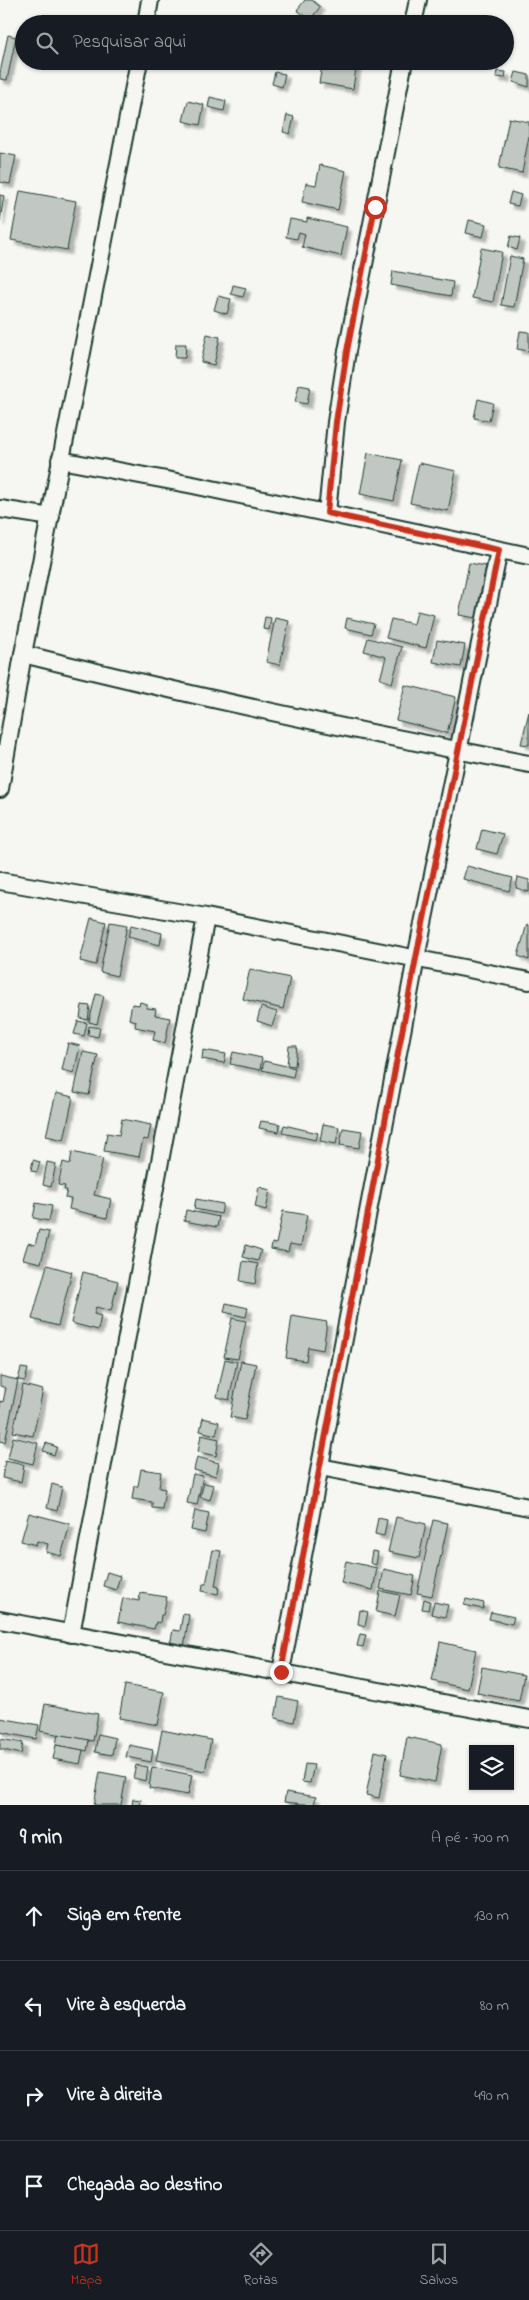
<!DOCTYPE html>
<html lang="pt">
<meta charset="utf-8">
<style>
body{margin:0;font-family:"Indie Flower",sans-serif;background:#242831;color:#f1f3f6}
.controls{position:absolute;right:15px;bottom:15px;display:grid;overflow:hidden;border-radius:0px;box-shadow:0 1px 4px #0004}
.controls button{width:45px;height:45px;display:grid;place-items:center;padding:0;border:0;border-bottom:1px solid #363941;background:#171b24;color:#f1f3f6;font:25px sans-serif}
.stop{position:absolute;width:15px;height:15px;margin:-11px;border:4px solid #c8321e;border-radius:50%;background:#fff}
.stop.end{background:#c8321e;border-color:#fff;box-shadow:0 1px 5px #0008}
.list{margin:0;padding:0;list-style:none}
h2{display:flex;justify-content:space-between;align-items:center;height:65px;margin:0;padding:0 20px;font-size:21px}
h2 small{font-size:16px;font-weight:400;color:#9ea1a6}
.list li{display:grid;grid-template-columns:32px 1fr auto;gap:15px;align-items:center;box-sizing:border-box;height:90px;padding:0 20px;border-top:1px solid #363941}
.list b{display:block;font-size:19px;white-space:nowrap}
.list em{font-size:16px;font-style:normal;color:#9ea1a6}
.icon{flex:none;width:28px;height:28px;fill:none;stroke:currentColor;stroke-width:2;stroke-linecap:round;stroke-linejoin:round}
.map{position:relative;flex:none;width:529px;height:1805px;overflow:hidden}
.search{position:absolute;background:#171b24;box-shadow:0 1px 4px #0004;left:15px;right:15px;top:15px;height:55px;display:flex;align-items:center;gap:12px;box-sizing:border-box;padding:0 18px;border-radius:28px;color:#9ea1a6;font-size:19px}
.sheet{height:425px;background:#171b24}
nav{display:flex;justify-content:space-around;align-items:center;box-sizing:border-box;height:70px;border-top:1px solid #363941;background:#171b24;font-size:14px;color:#9ea1a6}
nav a{display:grid;justify-items:center;gap:2px}
nav .on{color:#c8321e}
.map>svg:first-child{display:block}
</style>
<div class="map">
<svg width="529" height="1805" viewBox="0 0 529 1805">
<defs>
<filter id="shadow"><feDropShadow dx="4.5" dy="4.5" stdDeviation="1" flood-color="#0004"/></filter>
</defs>
<rect width="100%" height="100%" fill="#f6f6f2"/>
<filter id="ink" filterUnits="userSpaceOnUse"><feTurbulence type="fractalNoise" baseFrequency=".02" numOctaves="2"/><feDisplacementMap in="SourceGraphic" scale="10" xChannelSelector="R" yChannelSelector="G"/><feConvolveMatrix kernelMatrix="1 2 1 2 8 2 1 2 1" color-interpolation-filters="sRGB"/></filter>
<g filter="url(#ink)">
<g fill="#c1c8c3" stroke="#1f3d34" filter="url(#shadow)">
<path d="M305,0H312L320,7L310,20L297,10Z"/>
<path d="M8,35L16,37L7,80L0,79V73Z"/>
<path d="M323,61H357L353,89L319,83Z"/>
<path d="M497,71L506,72L505,78L496,77Z"/>
<path d="M275,72L285,74L282,87L272,84Z"/>
<path d="M516,72L529,75V87L513,82Z"/>
<path d="M210,97L226,101L224,111L208,107Z"/>
<path d="M188,101L204,105L200,125L183,121Z"/>
<path d="M287,115L294,117L290,134L283,132Z"/>
<path d="M509,118L529,122V136L522,173L499,168Z"/>
<path d="M0,153L16,156L10,184L0,182Z"/>
<path d="M320,165L346,171L338,210L302,202L306,183L316,185Z"/>
<path d="M20,191L76,201L67,250L11,240Z"/>
<path d="M511,192L521,195L518,206L508,204Z"/>
<path d="M0,195L4,196L0,221Z"/>
<path d="M307,218L347,227L341,256L302,247L305,234L299,232L297,239L286,237L290,219L307,222Z"/>
<path d="M469,220L486,224L483,237L466,233Z"/>
<path d="M511,236L520,238L517,250L508,247Z"/>
<path d="M481,248L502,252L493,302L472,298Z"/>
<path d="M510,256L523,259L514,307L501,305Z"/>
<path d="M393,271L453,282L451,296L391,285Z"/>
<path d="M233,285L246,288L243,297L231,294Z"/>
<path d="M218,296L231,299L227,314L214,310Z"/>
<path d="M520,331L529,332V351L517,349Z"/>
<path d="M207,334L220,337L214,365L201,362Z"/>
<path d="M176,344H186L185,358H175Z"/>
<path d="M299,385L310,387L307,404L295,402Z"/>
<path d="M478,399L493,403L489,421L474,418Z"/>
<path d="M368,453L402,460L394,501L360,494Z"/>
<path d="M419,463L456,471L448,511L410,503Z"/>
<path d="M469,563L486,566L476,618L459,615Z"/>
<path d="M417,611L434,615L426,648L386,638L391,619L414,624Z"/>
<path d="M265,617L271,618L269,630L263,629Z"/>
<path d="M275,618L289,621L280,665L266,662Z"/>
<path d="M347,618L374,624L371,634L345,628Z"/>
<path d="M368,638L402,647L392,683L380,679L386,657L364,651Z"/>
<path d="M437,640L465,645L461,667L433,662Z"/>
<path d="M405,685L456,697L447,733L396,720Z"/>
<path d="M529,712V745L521,744Z"/>
<path d="M482,829L503,834L497,854L477,849Z"/>
<path d="M467,866L513,878L509,891L463,879Z"/>
<path d="M518,877L529,880V892L516,888Z"/>
<path d="M91,918L106,922L96,965L80,961Z"/>
<path d="M110,922L127,925L117,976L100,972Z"/>
<path d="M527,924L529,925V960L518,956Z"/>
<path d="M131,925L162,933L160,945L128,937Z"/>
<path d="M250,969L290,978L283,1009L243,999Z"/>
<path d="M96,994L104,996L97,1024L89,1022Z"/>
<path d="M140,1002L147,1004V1008L156,1009L155,1015L170,1018L165,1043L153,1040L155,1031L135,1027L136,1021L129,1019L132,1004L139,1005Z"/>
<path d="M82,1005L90,1006L88,1020L80,1018Z"/>
<path d="M261,1007L277,1012L272,1026L257,1021Z"/>
<path d="M78,1021L87,1023L84,1036L74,1034Z"/>
<path d="M89,1026L100,1028L98,1037L88,1035Z"/>
<path d="M68,1043L80,1046L74,1073L62,1070Z"/>
<path d="M289,1046H297L295,1066L287,1065Z"/>
<path d="M203,1050L226,1054L224,1063L202,1059Z"/>
<path d="M83,1052L98,1055L89,1095L74,1092Z"/>
<path d="M233,1052L262,1058L260,1070L230,1064Z"/>
<path d="M264,1061L295,1068L293,1077L262,1070Z"/>
<path d="M56,1093L73,1097L64,1140L46,1136Z"/>
<path d="M122,1119L151,1125L148,1140L143,1139L139,1157L104,1151L107,1133L119,1135Z"/>
<path d="M261,1121L280,1124L279,1132L259,1128Z"/>
<path d="M323,1124L339,1127L336,1144L320,1141Z"/>
<path d="M284,1125L318,1133L316,1140L282,1133Z"/>
<path d="M343,1128L362,1131L359,1148L340,1145Z"/>
<path d="M72,1152L103,1159L94,1195L111,1199L107,1218L69,1209L71,1199L65,1198L67,1190H64L65,1186L58,1185L63,1162L70,1164Z"/>
<path d="M33,1160L40,1162L37,1172L31,1171Z"/>
<path d="M47,1162L56,1164L51,1187L43,1185Z"/>
<path d="M259,1187L270,1190L266,1210L255,1207Z"/>
<path d="M196,1199L223,1204L221,1214L194,1209Z"/>
<path d="M36,1203L52,1206L49,1221L33,1218Z"/>
<path d="M186,1210L219,1217L217,1227L184,1221Z"/>
<path d="M283,1211L307,1215L301,1246L290,1244L288,1252L271,1249L272,1243L276,1244Z"/>
<path d="M39,1230L49,1232L41,1263L23,1259L28,1243L35,1245Z"/>
<path d="M246,1245L261,1250L258,1261L243,1257Z"/>
<path d="M243,1261L258,1264L255,1284L240,1281Z"/>
<path d="M47,1265L72,1272L58,1326L32,1319Z"/>
<path d="M83,1272L118,1281L111,1311L96,1307L94,1314L101,1316L98,1330L71,1323Z"/>
<path d="M226,1303L248,1308L246,1317L224,1312Z"/>
<path d="M292,1316L327,1322L323,1350L308,1347L306,1361L286,1358Z"/>
<path d="M232,1318L246,1321L238,1359L224,1357Z"/>
<path d="M225,1359L237,1362L229,1400L217,1397Z"/>
<path d="M241,1361L256,1364L245,1420L230,1417Z"/>
<path d="M21,1368L28,1369L25,1381L18,1380Z"/>
<path d="M0,1376L18,1380L5,1442L0,1441V1401L3,1402L6,1388L0,1386Z"/>
<path d="M23,1385L43,1390L33,1436L13,1432Z"/>
<path d="M203,1418L219,1422L216,1435L200,1431Z"/>
<path d="M201,1435L219,1439L216,1456L198,1452Z"/>
<path d="M13,1437L38,1443L33,1464L8,1458Z"/>
<path d="M46,1443L57,1447L54,1455L43,1451Z"/>
<path d="M197,1457L219,1463L216,1476L194,1470Z"/>
<path d="M5,1461L24,1465L21,1482L2,1478Z"/>
<path d="M141,1469L161,1472L159,1488L165,1489L162,1509L152,1508V1502L132,1499L134,1486H138Z"/>
<path d="M193,1474L203,1476L197,1505L187,1503Z"/>
<path d="M204,1483L214,1485L210,1500L200,1497Z"/>
<path d="M52,1484L62,1487L57,1511L47,1508Z"/>
<path d="M195,1510L209,1513L205,1533L191,1530Z"/>
<path d="M29,1513L70,1524L61,1556L46,1552L48,1544L37,1541L36,1545L21,1541Z"/>
<path d="M396,1517L426,1524L419,1558L388,1552Z"/>
<path d="M378,1518L387,1520L384,1536L375,1534Z"/>
<path d="M433,1520L448,1523L432,1596L417,1593Z"/>
<path d="M213,1550L221,1551L215,1586L219,1587L218,1594L202,1591L203,1584H206Z"/>
<path d="M372,1551L378,1552L376,1565L370,1563Z"/>
<path d="M346,1561L377,1568L373,1590L341,1583Z"/>
<path d="M384,1569L415,1576L411,1595L380,1589Z"/>
<path d="M107,1572L120,1576L116,1590L103,1586Z"/>
<path d="M380,1591L400,1595L395,1616L376,1612Z"/>
<path d="M140,1593L167,1597L163,1615H161L160,1623L156,1622L154,1629L118,1622L123,1598L139,1601Z"/>
<path d="M424,1599L430,1601L428,1610L422,1609Z"/>
<path d="M466,1599L484,1603L483,1609L464,1605Z"/>
<path d="M434,1602L448,1605L445,1617L431,1614Z"/>
<path d="M360,1610L368,1612L365,1626L358,1624Z"/>
<path d="M491,1612L514,1617L512,1624L489,1619Z"/>
<path d="M183,1613L189,1615L184,1647L170,1645L173,1630L180,1631Z"/>
<path d="M360,1634L366,1635L363,1647L357,1646Z"/>
<path d="M440,1642L476,1650L468,1689L432,1681Z"/>
<path d="M482,1667L524,1675L519,1701L477,1693Z"/>
<path d="M125,1685L164,1692L158,1725L119,1718Z"/>
<path d="M279,1697L298,1701L294,1722L275,1718Z"/>
<path d="M45,1704L98,1714L93,1741L40,1731Z"/>
<path d="M0,1718L39,1725L36,1739L0,1732Z"/>
<path d="M162,1730L211,1740L205,1771L156,1761Z"/>
<path d="M58,1734L89,1740L87,1751L56,1745Z"/>
<path d="M98,1734L115,1738L112,1755L95,1752Z"/>
<path d="M407,1737L442,1744L435,1782L400,1775Z"/>
<path d="M0,1739L23,1743L21,1754L0,1749Z"/>
<path d="M56,1745L83,1750L80,1764L53,1759Z"/>
<path d="M129,1745L153,1750L151,1762L126,1757Z"/>
<path d="M375,1751L387,1754L379,1798L366,1795Z"/>
<path d="M305,1764L314,1765L310,1783L302,1782Z"/>
<path d="M136,1765L148,1767L146,1781L133,1778Z"/>
<path d="M152,1767L192,1775L188,1795L149,1788Z"/>
<path d="M100,1772L126,1777L121,1805H94Z"/>
<path d="M286,1792L316,1797L314,1805L284,1802Z"/>
<path d="M133,1799L141,1800L140,1805H132Z"/>
</g>
<g fill="none" stroke-linecap="round" stroke-linejoin="round">
<defs>
<g id="minor">
<path d="M146,24L150,0"/>
<path d="M413,24L418,0"/>
<path d="M60,460L193,485L529,556"/>
<path d="M0,509L51,517"/>
<path d="M327,513L336,422L347,351L404,61"/>
<path d="M23,654C191,696 359,732 529,764"/>
<path d="M0,789L23,654L139,61"/>
<path d="M0,881L206,917L529,981"/>
<path d="M320,1467L529,1507"/>
<path d="M0,1620L529,1719"/>
<path d="M71,1634L206,917"/>
<path d="M281,1672L416,958L499,550"/>
</g>
</defs>
<use href="#minor" stroke="#1f3d34" stroke-width="20"/>
<use href="#minor" stroke="#f6f6f2" stroke-width="16"/>
</g>
</g>
<g fill="none" stroke-linecap="round" stroke-linejoin="round" filter="url(#ink)">
<path stroke="#c8321e" stroke-width="6" d="M281,1672L416,958L499,550L327,513L336,422L347,351L375,207"/>
</g>
</svg>
<div class="controls">
<button><svg class="icon" aria-label="layers" viewBox="0 0 24 24"><path d="M12 4l9 5-9 5-9-5zM3 14l9 5 9-5"/></svg></button>
</div>
<div class="stop" style="left:375px;top:207px"></div>
<div class="stop end" style="left:281px;top:1672px"></div>
<div class="search"><svg class="icon" aria-label="search" viewBox="0 0 24 24"><circle cx="10" cy="10" r="6"/><path d="M15 15l6 6"/></svg>Pesquisar aqui</div>
</div>
<section class="sheet">
<h2>9 min<small>A pé · 700 m</small></h2>
<ul class="list">
<li><svg class="icon" aria-label="ahead" viewBox="0 0 24 24"><path d="M12 20V5M6 11l6-6 6 6"/></svg><div><b>Siga em frente</b></div><em>130 m</em></li>
<li><svg class="icon" aria-label="left" viewBox="0 0 24 24"><path d="M17 20v-9H6M10 6l-5 5 5 5"/></svg><div><b>Vire à esquerda</b></div><em>80 m</em></li>
<li><svg class="icon" aria-label="right" viewBox="0 0 24 24"><path d="M7 20v-9h11M14 6l5 5-5 5"/></svg><div><b>Vire à direita</b></div><em>490 m</em></li>
<li><svg class="icon" aria-label="arrive" viewBox="0 0 24 24"><path d="M6 21V4h12l-3 4 3 4H6"/></svg><div><b>Chegada ao destino</b></div></li>
</ul>
</section>
<nav>
<a class="on"><svg class="icon" aria-label="map" viewBox="0 0 24 24"><path d="M3 6l6-2 6 2 6-2v14l-6 2-6-2-6 2zM9 4v14M15 6v14"/></svg>Mapa</a>
<a><svg class="icon" aria-label="directions" viewBox="0 0 24 24"><path d="M12 3l9 9-9 9-9-9zM9 14v-3h6M13 9l2 2-2 2"/></svg>Rotas</a>
<a><svg class="icon" aria-label="saved" viewBox="0 0 24 24"><path d="M7 4h10v16l-5-4-5 4z"/></svg>Salvos</a>
</nav>
